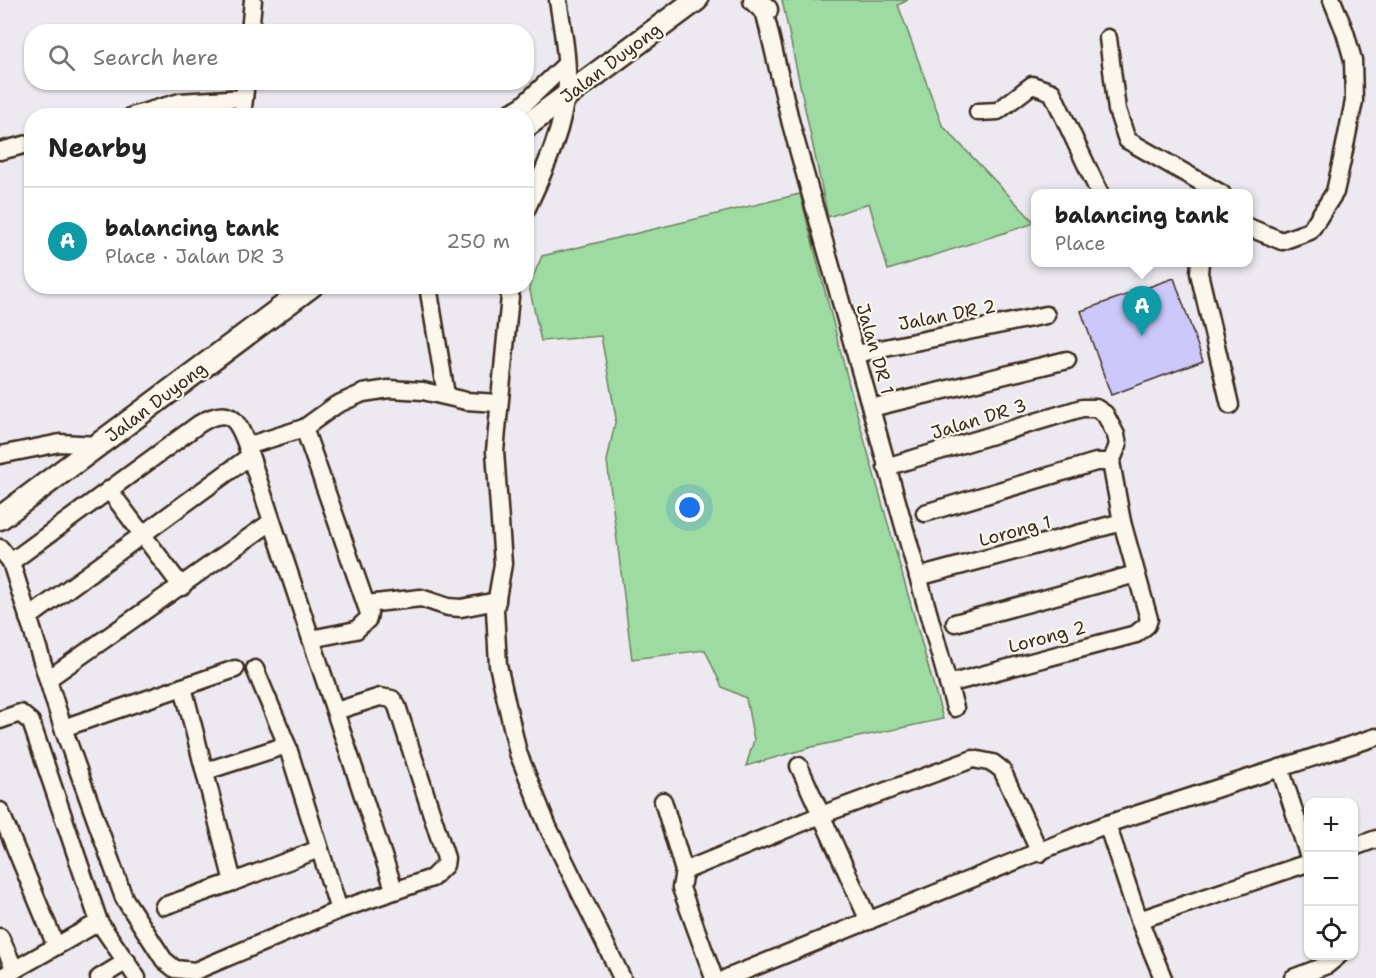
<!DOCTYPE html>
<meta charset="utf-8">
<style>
body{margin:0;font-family:"Shantell Sans",sans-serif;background:#f2f2f2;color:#222}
.controls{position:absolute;right:18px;bottom:18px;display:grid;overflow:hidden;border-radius:12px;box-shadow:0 2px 4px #0004}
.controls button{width:54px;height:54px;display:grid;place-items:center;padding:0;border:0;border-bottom:2px solid #e0e0e0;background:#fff;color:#222;font:30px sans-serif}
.you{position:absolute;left:690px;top:508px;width:21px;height:21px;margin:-15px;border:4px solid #fff;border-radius:50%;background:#1a73e8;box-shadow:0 0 0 9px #1a73e833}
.badge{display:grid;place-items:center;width:39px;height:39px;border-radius:50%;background:#db2777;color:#fff;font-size:20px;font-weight:700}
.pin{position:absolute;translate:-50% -50px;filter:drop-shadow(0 2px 3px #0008)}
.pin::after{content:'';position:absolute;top:32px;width:21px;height:18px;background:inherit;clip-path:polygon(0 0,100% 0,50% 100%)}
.popup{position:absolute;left:1031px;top:189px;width:222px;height:78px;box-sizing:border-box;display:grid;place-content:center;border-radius:12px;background:#fff;filter:drop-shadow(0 2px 4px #0005);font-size:20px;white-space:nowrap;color:#767676}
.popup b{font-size:22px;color:#222}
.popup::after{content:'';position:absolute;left:50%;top:100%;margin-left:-12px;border:12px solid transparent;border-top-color:#fff}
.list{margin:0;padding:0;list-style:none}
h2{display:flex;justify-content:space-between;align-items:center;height:78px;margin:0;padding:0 24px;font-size:26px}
h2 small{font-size:20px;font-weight:400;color:#767676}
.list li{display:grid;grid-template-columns:39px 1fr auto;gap:18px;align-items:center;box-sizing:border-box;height:108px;padding:0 24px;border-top:2px solid #e0e0e0}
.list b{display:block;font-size:22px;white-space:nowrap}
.list p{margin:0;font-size:20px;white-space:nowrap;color:#767676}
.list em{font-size:20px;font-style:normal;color:#767676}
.icon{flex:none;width:33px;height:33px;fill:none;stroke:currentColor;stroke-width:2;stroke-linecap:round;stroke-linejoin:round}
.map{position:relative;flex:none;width:1376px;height:978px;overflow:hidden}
.search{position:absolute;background:#fff;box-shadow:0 2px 4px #0004;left:24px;top:24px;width:510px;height:66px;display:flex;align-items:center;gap:15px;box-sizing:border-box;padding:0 21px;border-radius:24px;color:#767676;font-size:22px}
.panel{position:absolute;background:#fff;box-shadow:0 2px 4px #0004;left:24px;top:108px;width:510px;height:186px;border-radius:24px}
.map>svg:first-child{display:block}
</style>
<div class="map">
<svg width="1376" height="978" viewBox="0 0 1376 978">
<rect width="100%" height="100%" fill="#ede9f0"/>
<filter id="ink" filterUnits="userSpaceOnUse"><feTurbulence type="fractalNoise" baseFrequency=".0167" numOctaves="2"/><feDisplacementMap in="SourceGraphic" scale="12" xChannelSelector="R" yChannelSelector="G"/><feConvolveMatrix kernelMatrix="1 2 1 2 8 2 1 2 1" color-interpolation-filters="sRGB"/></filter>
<g filter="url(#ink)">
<g fill="#9edba2" stroke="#6c8260" stroke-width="1.5">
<path d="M782,0H908L898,5L942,125L1035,223L888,270L869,203L828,217Z"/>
<path d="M800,194L852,396L943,719L812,747L746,766L754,740L746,698L722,687L705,650L632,659L607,461L616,418L601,336L541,341L529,286L542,256Z"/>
</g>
<path fill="#cdc8fb" stroke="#3b2a1e" stroke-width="1.5" d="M1174,278L1203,361L1111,395L1081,311Z"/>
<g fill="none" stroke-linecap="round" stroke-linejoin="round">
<defs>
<g id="minor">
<path d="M762,1L791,124L955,708"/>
<path d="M250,32L253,0"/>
<path d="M1108,38L1117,110L1127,140L1222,194"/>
<path d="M978,112L998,111L1032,85L1052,92L1100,194"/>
<path d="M132,116L180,102L244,98"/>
<path d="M242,116L246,82"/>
<path d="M505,116L523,105L565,65"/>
<path d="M0,151L32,143"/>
<path d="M526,210C544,171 565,127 567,83C568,56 562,26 558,0"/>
<path d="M1248,227L1282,241L1310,231L1335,192L1342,160L1354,101L1353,60L1345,32L1332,0"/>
<path d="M1200,262L1199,273L1230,405"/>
<path d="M428,286L446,395"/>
<path d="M511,286L495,451L503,564L495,610L498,665L518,753L548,827L622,978"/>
<path d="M856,354L1046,315"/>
<path d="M871,408L1067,360"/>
<path d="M304,428L369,613L368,619L356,630L311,639"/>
<path d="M247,446L304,428L336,405L363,393L389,389L423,391L466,401L498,403"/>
<path d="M0,455L60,443L98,445"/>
<path d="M886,467L1082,408H1096L1105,414L1116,435L1118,445L1111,462L1122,522L1149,619L1147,625L1136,634L948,684"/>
<path d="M109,490L182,587"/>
<path d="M925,513L1096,462H1111"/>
<path d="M0,548L11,562L63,728L124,898L164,960L175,969L195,971L339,910L432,878L445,865L446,858L397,706L392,699L380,697L336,711"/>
<path d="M11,562L199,424C228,406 237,417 247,446L394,889"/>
<path d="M918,577L1122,522"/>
<path d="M366,604L421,598L448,607L461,608L497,601"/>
<path d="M28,618L250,456"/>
<path d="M955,623L1136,574"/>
<path d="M255,669L287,745L339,910"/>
<path d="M48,679L271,522"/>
<path d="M183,687L233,882L319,849"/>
<path d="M0,720L20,713L31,722L99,922L137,978"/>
<path d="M63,728L235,669"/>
<path d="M799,766L869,921"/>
<path d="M1280,768L1308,854"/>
<path d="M206,771L287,745"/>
<path d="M663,801L684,871L681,888L714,978"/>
<path d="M0,811L56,946"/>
<path d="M1107,824L1139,920L1163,978"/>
<path d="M1354,847L1376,839"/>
<path d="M684,871L821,815L973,759L993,763L1002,770L1040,853"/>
<path d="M164,906L233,882"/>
<path d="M1139,920L1308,863"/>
<path d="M0,937L15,970"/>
<path d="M0,978L99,922"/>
<path d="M99,978L127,961"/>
<path d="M727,978L1107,824L1376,737"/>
<path d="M1293,978L1327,965L1338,956"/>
</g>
<g id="major">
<path d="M755,0L766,10"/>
<path d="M526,126L696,0"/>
<path d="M0,518L311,286"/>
</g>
</defs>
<use href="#minor" stroke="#3b2a1e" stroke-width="21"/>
<use href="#major" stroke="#3b2a1e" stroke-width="27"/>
<use href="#minor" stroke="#fbf7ec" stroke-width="16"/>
<use href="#major" stroke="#fbf7ec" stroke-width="22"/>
</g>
</g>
<g text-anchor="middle" stroke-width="4.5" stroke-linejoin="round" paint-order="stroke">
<g font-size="18" fill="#3b2a1e" stroke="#fbf7ec">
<text transform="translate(611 63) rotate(-37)" y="6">Jalan Duyong</text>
<text transform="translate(947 315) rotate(-11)" y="6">Jalan DR 2</text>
<text transform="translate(875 349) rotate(74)" y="6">Jalan DR 1</text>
<text transform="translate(156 402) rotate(-37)" y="6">Jalan Duyong</text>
<text transform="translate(979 419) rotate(-17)" y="6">Jalan DR 3</text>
<text transform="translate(1015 531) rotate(-15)" y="6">Lorong 1</text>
<text transform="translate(1047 637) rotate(-15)" y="6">Lorong 2</text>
</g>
</g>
</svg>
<div class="controls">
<button>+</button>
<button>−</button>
<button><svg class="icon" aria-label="locate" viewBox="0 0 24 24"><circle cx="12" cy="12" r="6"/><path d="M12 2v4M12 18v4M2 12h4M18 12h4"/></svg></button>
</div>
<div class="you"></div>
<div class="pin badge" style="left:1142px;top:336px;background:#0f9aa8">A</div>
<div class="popup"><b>balancing tank</b>Place</div>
<div class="search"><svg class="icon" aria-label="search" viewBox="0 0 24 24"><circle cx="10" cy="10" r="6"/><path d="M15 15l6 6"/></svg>Search here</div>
<section class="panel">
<h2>Nearby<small></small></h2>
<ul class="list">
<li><span class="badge" style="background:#0f9aa8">A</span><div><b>balancing tank</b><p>Place · Jalan DR 3</p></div><em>250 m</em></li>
</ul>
</section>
</div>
